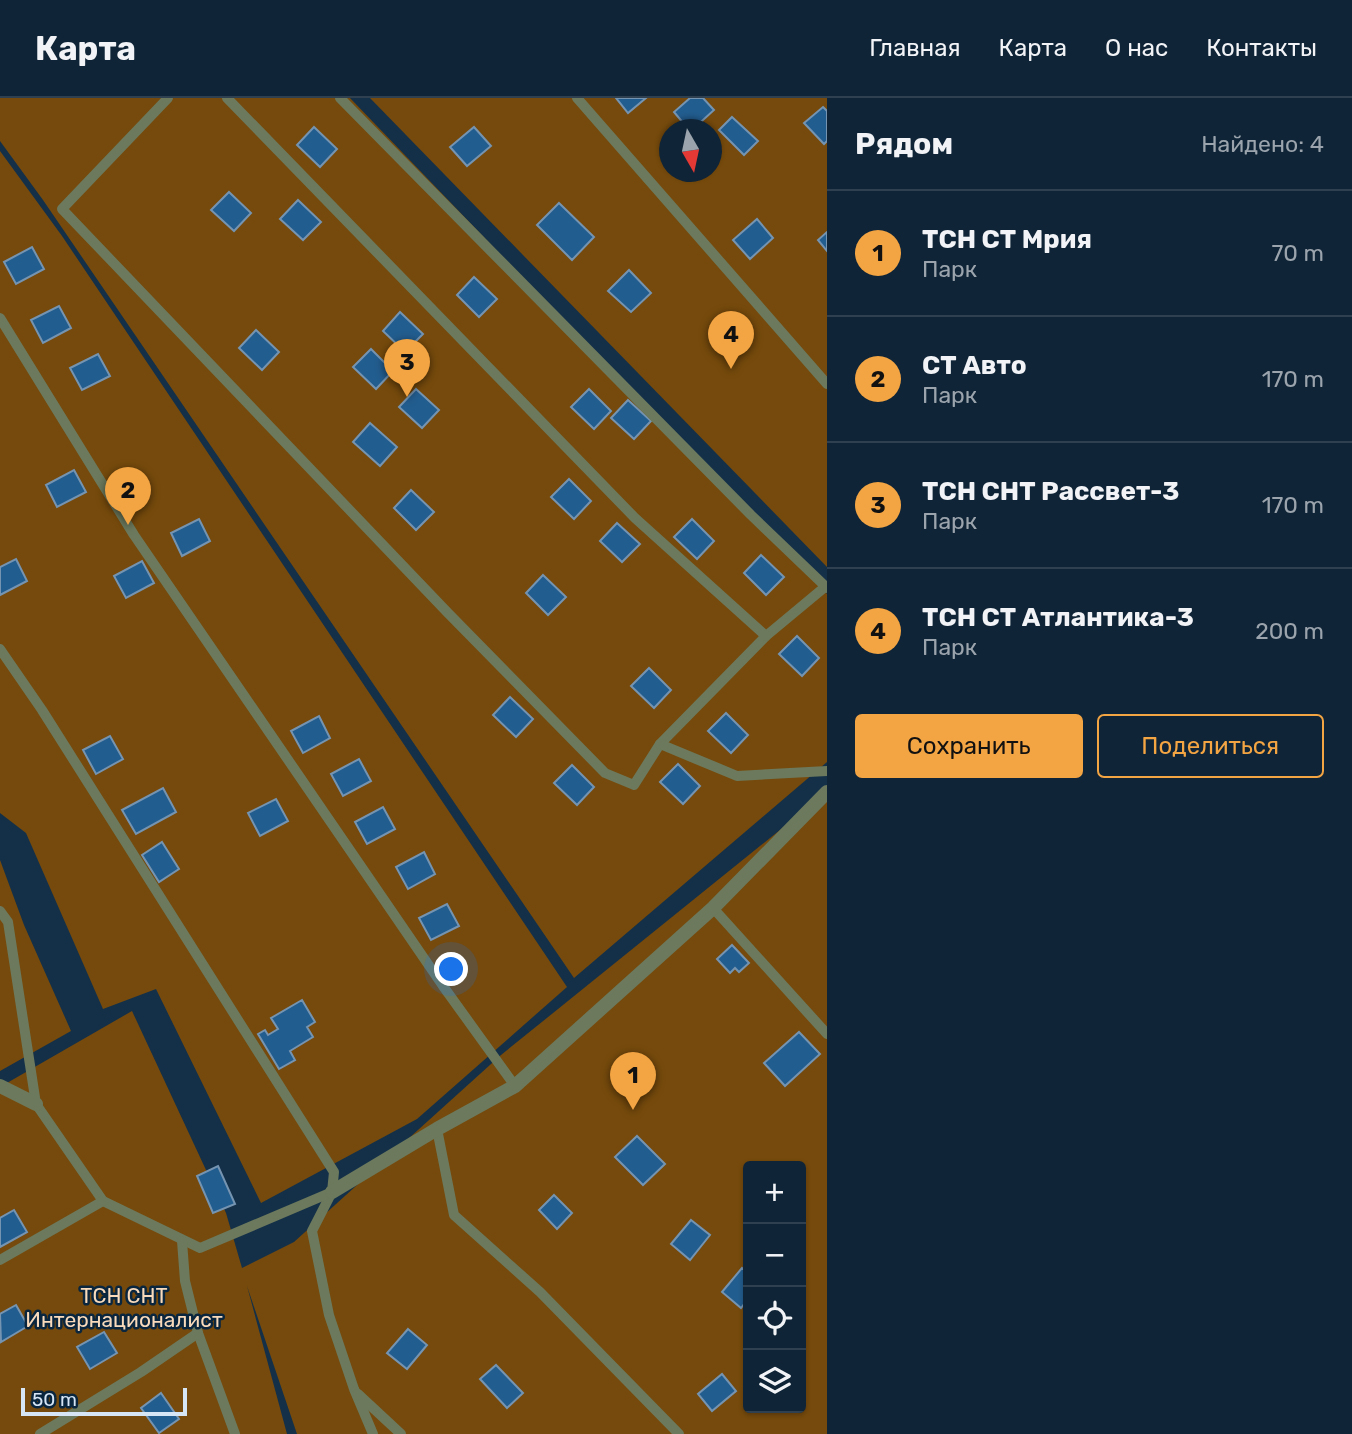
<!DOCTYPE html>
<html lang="ru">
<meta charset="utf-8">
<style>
body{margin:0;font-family:Rubik,sans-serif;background:#1d3042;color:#f1f3f6}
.controls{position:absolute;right:21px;bottom:21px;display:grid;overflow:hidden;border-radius:7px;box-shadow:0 2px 5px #0004}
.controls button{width:63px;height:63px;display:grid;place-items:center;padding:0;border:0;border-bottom:2px solid #2f4151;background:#0f2436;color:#f1f3f6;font:35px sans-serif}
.compass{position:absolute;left:659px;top:21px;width:63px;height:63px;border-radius:50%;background:#0f2436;box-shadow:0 2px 5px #0004;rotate:171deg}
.scale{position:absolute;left:21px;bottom:18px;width:166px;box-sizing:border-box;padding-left:7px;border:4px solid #d6e6f6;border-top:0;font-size:19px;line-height:24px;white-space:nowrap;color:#d6e6f6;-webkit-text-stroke:5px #0a263e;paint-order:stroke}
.you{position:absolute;left:452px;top:872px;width:24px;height:24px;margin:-18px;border:5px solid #fff;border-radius:50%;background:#1a73e8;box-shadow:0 0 0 10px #1a73e833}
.badge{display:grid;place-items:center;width:46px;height:46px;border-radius:50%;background:#f3a443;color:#111;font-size:23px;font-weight:700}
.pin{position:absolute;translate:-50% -58px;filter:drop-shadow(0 2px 4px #0008)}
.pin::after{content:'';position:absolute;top:37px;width:24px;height:21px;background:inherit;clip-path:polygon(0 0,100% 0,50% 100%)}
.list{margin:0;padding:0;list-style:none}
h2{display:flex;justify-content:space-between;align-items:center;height:91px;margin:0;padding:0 28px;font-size:30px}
h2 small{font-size:23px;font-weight:400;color:#9ba4ad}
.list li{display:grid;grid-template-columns:46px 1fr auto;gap:21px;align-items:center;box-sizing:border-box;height:126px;padding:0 28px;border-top:2px solid #2f4151}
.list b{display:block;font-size:26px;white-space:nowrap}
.list p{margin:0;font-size:23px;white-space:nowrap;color:#9ba4ad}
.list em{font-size:23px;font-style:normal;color:#9ba4ad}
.actions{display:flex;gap:14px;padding:21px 28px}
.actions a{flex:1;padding:16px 0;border:2px solid #f3a443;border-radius:7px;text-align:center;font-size:24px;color:#f3a443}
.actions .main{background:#f3a443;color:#111}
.icon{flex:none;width:38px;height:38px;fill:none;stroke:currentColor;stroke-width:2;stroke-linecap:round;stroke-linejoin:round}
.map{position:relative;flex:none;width:827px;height:1336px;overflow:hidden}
header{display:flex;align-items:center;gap:42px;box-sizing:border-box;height:98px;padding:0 35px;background:#0f2436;border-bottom:2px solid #2f4151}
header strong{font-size:33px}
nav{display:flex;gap:38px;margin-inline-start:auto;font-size:24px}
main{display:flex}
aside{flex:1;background:#0f2436}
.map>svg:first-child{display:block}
</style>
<header>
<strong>Карта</strong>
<nav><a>Главная</a><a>Карта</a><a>О нас</a><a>Контакты</a></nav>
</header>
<main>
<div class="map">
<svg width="827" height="1336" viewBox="0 0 827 1336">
<rect width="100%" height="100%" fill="#143048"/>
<g fill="#764a0c" fill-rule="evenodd">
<path d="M0,0H350L827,496V664L574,880L43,102L0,43Z"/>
<path d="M370,0H827V469ZM670,32H712V74H670Z"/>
<path d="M0,53L62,138L567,889L417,1021L261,1105L156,891L103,911L26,735L0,715Z"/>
<path d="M827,694V1336H297L247,1188L287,1336H0V989L132,913L226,1115L242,1170L294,1144L501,957ZM748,1068H801V1310H748Z"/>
<path d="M0,762L24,827L71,933L0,973Z"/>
</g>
<g fill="#225d8f" stroke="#7594b1" stroke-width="2">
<path d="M616,0H646L628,15Z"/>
<path d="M690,0H703L714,12L692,32H689L674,14Z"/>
<path d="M823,9L827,13V43L824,46L804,25Z"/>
<path d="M732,19L758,43L744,57L719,32Z"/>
<path d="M314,29L337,51L320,69L297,47Z"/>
<path d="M474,29L491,48L467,68L450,49Z"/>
<path d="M229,94L251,115L234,133L211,112Z"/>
<path d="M298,102L321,124L303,142L280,121Z"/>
<path d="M559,105L594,139L572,162L537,127Z"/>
<path d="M757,121L773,140L750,161L733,142Z"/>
<path d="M827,134V153L818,142Z"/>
<path d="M32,149L44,171L16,186L4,164Z"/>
<path d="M629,172L651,195L631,214L608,193Z"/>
<path d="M474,179L497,201L479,219L457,197Z"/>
<path d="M59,208L71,230L43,245L31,222Z"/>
<path d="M400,214L423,236L405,254L383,233Z"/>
<path d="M256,232L279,254L262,272L239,250Z"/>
<path d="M371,251L393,273L376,291L353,269Z"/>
<path d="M98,256L110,278L82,292L70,270Z"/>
<path d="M416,291L439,312L422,330L399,309Z"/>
<path d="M589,291L611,313L594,331L571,309Z"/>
<path d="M628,302L651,323L634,341L611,320Z"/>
<path d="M370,325L397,349L380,368L353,344Z"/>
<path d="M74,372L86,394L57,409L46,387Z"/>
<path d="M569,381L591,403L574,421L551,399Z"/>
<path d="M411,392L434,414L416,432L394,410Z"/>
<path d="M199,421L210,443L182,458L171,435Z"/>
<path d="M692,421L714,443L697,461L674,439Z"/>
<path d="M617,425L640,446L622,464L600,443Z"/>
<path d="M761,457L784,479L766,497L744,475Z"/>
<path d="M16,461L27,483L0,497V469Z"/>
<path d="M142,463L154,485L126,500L114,478Z"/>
<path d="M543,477L566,499L548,517L526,495Z"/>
<path d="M797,538L819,560L802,578L779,556Z"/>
<path d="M649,570L671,592L654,610L631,588Z"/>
<path d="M510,599L533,621L516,639L493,617Z"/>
<path d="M726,615L748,637L731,655L708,633Z"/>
<path d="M319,618L330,640L303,655L291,633Z"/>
<path d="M110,638L123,661L96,676L83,652Z"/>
<path d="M359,661L371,683L343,698L331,676Z"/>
<path d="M678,666L700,688L683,706L660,684Z"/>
<path d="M572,667L594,689L577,707L554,685Z"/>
<path d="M163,690L176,714L136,736L122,712Z"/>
<path d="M276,701L288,723L260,738L248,715Z"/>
<path d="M383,709L395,731L367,746L355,724Z"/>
<path d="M162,744L179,771L159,784L142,757Z"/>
<path d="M424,754L435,776L408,791L396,769Z"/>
<path d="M447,806L459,828L431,842L419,820Z"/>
<path d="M732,847L749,865L739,874L735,870L730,875L717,861Z"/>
<path d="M302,902L315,924L307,929L313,939L290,953L295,962L279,971L258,936L265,932L268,937L278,931L271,920Z"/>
<path d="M799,934L820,956L785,988L764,965Z"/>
<path d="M637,1038L665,1066L643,1087L615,1059Z"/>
<path d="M218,1068L235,1106L213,1115L197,1078Z"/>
<path d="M554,1097L572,1115L557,1131L539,1112Z"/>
<path d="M14,1112L27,1134L0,1149V1120Z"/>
<path d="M691,1122L710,1137L690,1162L671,1146Z"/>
<path d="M742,1170L748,1175V1201L741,1210L722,1194Z"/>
<path d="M16,1207L28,1228L1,1244L0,1216Z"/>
<path d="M408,1231L427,1247L407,1271L387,1255Z"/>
<path d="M104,1234L117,1255L90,1271L77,1249Z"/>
<path d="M496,1267L523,1295L507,1310L480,1281Z"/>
<path d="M722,1276L736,1293L712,1313L698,1296Z"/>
<path d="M161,1295L179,1321L159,1335L141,1310Z"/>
</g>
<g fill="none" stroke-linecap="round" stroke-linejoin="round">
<g stroke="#6c795c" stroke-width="10">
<path d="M168,0L62,111L448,515L605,675L634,687L660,646L766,538L826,488"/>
<path d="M227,0L635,420L766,538"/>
<path d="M340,0L751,417L827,490"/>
<path d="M577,0L827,286"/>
<path d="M0,220L134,437L443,888L515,988"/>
<path d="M0,551L42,612L334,1074L332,1094L312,1133L329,1217L354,1291L373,1336"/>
<path d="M660,646L737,678L827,673"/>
<path d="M713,810L827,936"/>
<path d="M0,813L8,824L36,1006L103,1103L200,1150L332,1094"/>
<path d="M437,1031L454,1117L540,1194L679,1336"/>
<path d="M182,1143L185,1183L198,1235L235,1336"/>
<path d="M0,1162L103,1103"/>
<path d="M358,1296L401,1336"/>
<path d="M40,1336L141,1274L198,1235"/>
</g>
<g stroke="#6c795c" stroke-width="14">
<path d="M0,988L36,1006"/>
<path d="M332,1094L437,1031L515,988L713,810L827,694"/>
</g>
</g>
<g text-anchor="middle" stroke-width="5" stroke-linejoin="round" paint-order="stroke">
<g font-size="21" fill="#f9dbbc" stroke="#0a263e">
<text x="124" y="1205">ТСН СНТ<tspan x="124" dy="24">Интернационалист</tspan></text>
</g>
</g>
</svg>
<div class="controls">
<button>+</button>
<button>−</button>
<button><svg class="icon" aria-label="locate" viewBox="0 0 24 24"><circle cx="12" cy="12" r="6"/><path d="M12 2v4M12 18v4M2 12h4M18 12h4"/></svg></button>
<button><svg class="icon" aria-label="layers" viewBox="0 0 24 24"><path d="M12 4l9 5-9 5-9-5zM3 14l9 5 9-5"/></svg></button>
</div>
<svg class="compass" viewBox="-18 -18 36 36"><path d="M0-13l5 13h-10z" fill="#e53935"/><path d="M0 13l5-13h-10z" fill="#9ba4ad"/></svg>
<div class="scale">50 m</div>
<div class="you"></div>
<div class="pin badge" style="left:633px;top:1012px">1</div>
<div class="pin badge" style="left:128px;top:427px">2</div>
<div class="pin badge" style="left:407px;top:299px">3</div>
<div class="pin badge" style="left:731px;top:271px">4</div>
</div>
<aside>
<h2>Рядом<small>Найдено: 4</small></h2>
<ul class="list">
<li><span class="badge">1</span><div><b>ТСН СТ Мрия</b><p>Парк</p></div><em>70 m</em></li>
<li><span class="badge">2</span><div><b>СТ Авто</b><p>Парк</p></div><em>170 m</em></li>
<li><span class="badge">3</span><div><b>ТСН СНТ Рассвет-3</b><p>Парк</p></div><em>170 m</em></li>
<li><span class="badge">4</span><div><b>ТСН СТ Атлантика-3</b><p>Парк</p></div><em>200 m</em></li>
</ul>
<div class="actions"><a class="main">Сохранить</a><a>Поделиться</a></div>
</aside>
</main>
